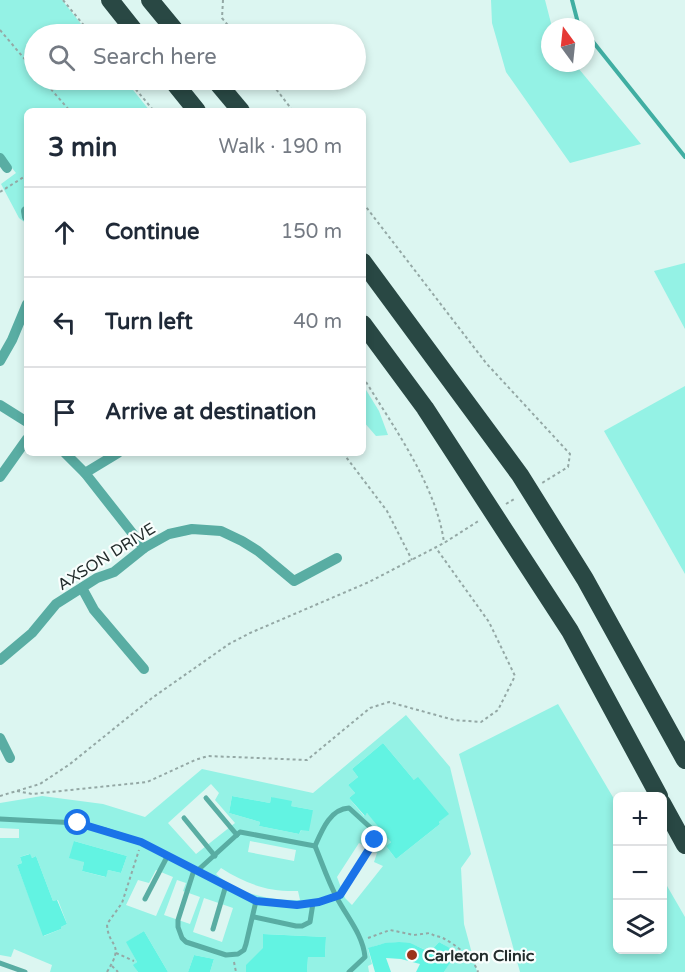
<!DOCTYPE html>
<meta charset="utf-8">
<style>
body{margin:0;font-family:"Varela Round",sans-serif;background:#f6f6f7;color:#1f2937}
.controls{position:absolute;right:18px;bottom:18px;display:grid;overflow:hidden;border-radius:9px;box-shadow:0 3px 9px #0003}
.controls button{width:54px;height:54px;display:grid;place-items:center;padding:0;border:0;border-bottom:2px solid #e0e1e3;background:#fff;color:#1f2937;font:30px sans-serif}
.compass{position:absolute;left:541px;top:18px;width:54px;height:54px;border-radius:50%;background:#fff;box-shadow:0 3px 9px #0003;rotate:345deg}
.stop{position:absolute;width:18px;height:18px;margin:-14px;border:4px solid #1a73e8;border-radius:50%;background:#fff}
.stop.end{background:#1a73e8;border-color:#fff;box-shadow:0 2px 6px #0008}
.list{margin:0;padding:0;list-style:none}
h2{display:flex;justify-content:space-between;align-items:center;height:78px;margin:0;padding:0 24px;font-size:26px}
h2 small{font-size:20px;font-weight:400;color:#747a83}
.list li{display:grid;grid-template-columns:39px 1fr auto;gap:18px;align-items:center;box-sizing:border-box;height:90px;padding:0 24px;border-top:2px solid #e0e1e3}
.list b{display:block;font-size:22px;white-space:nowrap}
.list em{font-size:20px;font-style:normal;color:#747a83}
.icon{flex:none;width:33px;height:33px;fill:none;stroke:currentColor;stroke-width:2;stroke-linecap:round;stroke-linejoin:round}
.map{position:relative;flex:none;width:685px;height:972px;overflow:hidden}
.search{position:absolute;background:#fff;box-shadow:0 3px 9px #0003;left:24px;top:24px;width:342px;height:66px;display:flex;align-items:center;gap:15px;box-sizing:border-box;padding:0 21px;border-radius:33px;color:#747a83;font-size:22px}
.panel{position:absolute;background:#fff;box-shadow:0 3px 9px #0003;left:24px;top:108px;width:342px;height:348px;border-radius:9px}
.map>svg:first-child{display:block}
</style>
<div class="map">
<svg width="685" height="972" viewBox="0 0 685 972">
<rect width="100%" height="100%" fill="#dcf6f1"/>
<g fill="#94f2e5" fill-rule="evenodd">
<path d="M0,0H62L89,34H34V80H125L150,111H27V224L19,218L1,184L16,173L0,153Z"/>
<path d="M491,0H545L552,27H550V63H574L641,144L570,163L506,72L492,23Z"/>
<path d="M685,263V329L654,271Z"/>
<path d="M363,385L379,411L388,435L376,436L363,421Z"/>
<path d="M685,386V574L604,431Z"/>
<path d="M558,704L617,804L618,950H662L663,879L685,917V972H520L459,754Z"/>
<path d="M406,715L450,767L471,854L461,868L464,924L477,972H444L456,952L439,942L430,952C409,941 390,939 368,949L372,964L368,966L369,972H307L308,957H325L326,937L264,934L263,954L246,966V972H210L214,959L194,955L188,972H168L144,931L127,942L137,962L134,965L138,972H50L52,965L14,949L11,957L0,955V838H19V829L0,828V803L42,796L103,804L145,817L202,769L313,793ZM383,743L414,780L448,814L439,822L440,824L396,859L386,846L394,839L367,813L364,816L349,798L355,793L348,785L358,777L352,769ZM211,784L219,793L215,800L235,823L196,854L168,823ZM232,796L270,803L271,797L291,806L313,810L299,834L259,826L260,822L229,813ZM74,841L127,856L121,873L108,870L105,877L82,871L84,862ZM250,841L296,850L294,861L248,852ZM359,843L377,853L374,862L383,866L352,905L345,898L337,877ZM29,854L32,858L36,856L53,901L58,900L67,924L61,927V929L44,936L17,865L22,863L20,857ZM221,868C246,884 268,892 298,891L300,900C270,901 239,894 216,874ZM156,870L173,877L156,916L126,905L138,880L149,883ZM177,880L186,883L183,891L200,897L190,924L164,915ZM204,898L233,908L222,942L193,932Z"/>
</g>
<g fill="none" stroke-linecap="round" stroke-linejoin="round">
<g stroke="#40aea2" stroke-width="4">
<path d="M572,0L578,23L581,27"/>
<path d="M586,33L685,157"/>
</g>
</g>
<g fill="#62f3e2">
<path d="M383,743L414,780L418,777L449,814L439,822L440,824L396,859L386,846L391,842L367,813L365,816L349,798L355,793L348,785L358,777L352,769Z"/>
<path d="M232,796L270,803L271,797L292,801L291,806L313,810L309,831L301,830L299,834L259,826L260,822L229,813Z"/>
<path d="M74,841L127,856L121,873L108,870L106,877L82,871L84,862L69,858Z"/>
<path d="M30,854L32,858L36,856L53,901L57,900L67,924L61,927V929L43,936L17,865L22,863L20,857Z"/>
<path d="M144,931L168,972H138L133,965L137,962L126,942Z"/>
<path d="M263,934L326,937L325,957H308L307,972H246V965L263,948Z"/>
<path d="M399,942L410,943L430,952L439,942L457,952L444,972H416L420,964L401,959L386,958L391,972H375L368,948L385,943Z"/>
<path d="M194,955L214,959L210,972H188Z"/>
</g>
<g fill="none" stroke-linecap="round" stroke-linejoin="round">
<g stroke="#94a8a5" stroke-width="2" stroke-dasharray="3 3" stroke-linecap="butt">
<path d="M63,0L91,34"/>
<path d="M223,0L222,18L235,34"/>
<path d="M0,30L34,70"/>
<path d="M43,80L70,111"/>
<path d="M128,80L154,111"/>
<path d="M269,80L293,111"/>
<path d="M0,192L27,175"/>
<path d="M363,203L486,363L570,454L568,467L542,483"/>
<path d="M363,377C392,425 437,486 444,543"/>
<path d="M343,453L387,511L412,560"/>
<path d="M506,504L516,498"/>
<path d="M17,791L32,794L147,782L195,760L208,756L307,760L370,708L389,702L454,720L481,722L498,710L515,676L489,622L436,548"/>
<path d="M0,796L40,784L70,764L152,698L229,644L250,633L369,582L444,543L480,520"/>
<path d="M368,938L390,930L414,935L430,933C435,937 439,936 443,938C456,945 474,959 478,972"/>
<path d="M116,953L134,961"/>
<path d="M234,962L236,972"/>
<path d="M112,966L118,972"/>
<path d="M107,972C126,941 108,949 107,924L122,903L139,850"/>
</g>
<g stroke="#59ada3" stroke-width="5">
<path d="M206,798L237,835"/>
<path d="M184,818L215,856"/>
<path d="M0,819L78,823L105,830L142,842L256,901L297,905L319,902L340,895L374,840L372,829L349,808C330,809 322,830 315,846C322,863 328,881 337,898C347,917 363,935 365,957L349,972"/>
<path d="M194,870L178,920V927L182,938L186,942L226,955L238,954L244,950L246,944L256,901"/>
<path d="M197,871L240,832L315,846"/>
<path d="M145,899L168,855"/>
<path d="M254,917L296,926H302L310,922L313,903"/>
<path d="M213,929L226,885"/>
<path d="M0,963L25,972"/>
</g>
<g stroke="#59ada3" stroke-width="10">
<path d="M0,158L7,168"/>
<path d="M26,211L27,217"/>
<path d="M0,361L12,340L27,304"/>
<path d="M0,405L27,422"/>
<path d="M65,453L85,473L144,548"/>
<path d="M85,473L118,453"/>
<path d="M0,477L27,439"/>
<path d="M82,588L94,610L144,669"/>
<path d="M0,660L32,633L56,604L97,578L114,572L144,548L169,534L192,529L221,531L242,541L258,551L294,581L337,558"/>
<path d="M0,738L10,758"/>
</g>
<g stroke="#294844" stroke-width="18">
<path d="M110,0L137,34"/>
<path d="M150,0L178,34"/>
<path d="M172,80L197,111"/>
<path d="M215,80L241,111"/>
<path d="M363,262L520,475L585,579L685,760"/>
<path d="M363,324L425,408L570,631L659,796"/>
<path d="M662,803L685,845"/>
</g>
</g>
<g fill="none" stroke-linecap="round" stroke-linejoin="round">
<path stroke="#1a73e8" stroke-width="8" d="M78,823L141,842L256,901L297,905L319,902L340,895L375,840"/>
</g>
<circle fill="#9b331a" stroke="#f9fefd" stroke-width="2" cx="412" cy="955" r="6"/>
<g text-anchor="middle" stroke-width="4.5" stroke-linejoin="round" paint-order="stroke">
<g font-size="16" fill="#232d2c" stroke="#f9fefd">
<text transform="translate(106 556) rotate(-32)" y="6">AXSON DRIVE</text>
</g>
<g font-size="16" font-weight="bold" fill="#232d2c" stroke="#f9fefd" text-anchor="start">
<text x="424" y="961">Carleton Clinic</text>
</g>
</g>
</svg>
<div class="controls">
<button>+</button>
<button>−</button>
<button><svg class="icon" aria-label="layers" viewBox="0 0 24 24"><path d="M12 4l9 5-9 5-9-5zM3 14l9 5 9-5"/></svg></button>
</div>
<svg class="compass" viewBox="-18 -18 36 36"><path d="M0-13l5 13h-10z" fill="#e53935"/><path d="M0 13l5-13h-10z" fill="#747a83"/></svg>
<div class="stop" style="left:78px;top:823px"></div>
<div class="stop end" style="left:375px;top:840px"></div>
<div class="search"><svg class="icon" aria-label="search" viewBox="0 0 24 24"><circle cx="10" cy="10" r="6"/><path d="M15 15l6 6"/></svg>Search here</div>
<section class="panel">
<h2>3 min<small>Walk · 190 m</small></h2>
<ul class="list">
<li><svg class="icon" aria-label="ahead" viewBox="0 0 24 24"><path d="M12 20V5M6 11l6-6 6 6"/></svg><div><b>Continue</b></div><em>150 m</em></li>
<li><svg class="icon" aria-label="left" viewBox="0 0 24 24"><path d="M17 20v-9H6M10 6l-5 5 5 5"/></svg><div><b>Turn left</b></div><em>40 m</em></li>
<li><svg class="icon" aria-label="arrive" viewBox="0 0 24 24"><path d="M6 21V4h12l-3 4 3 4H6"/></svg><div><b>Arrive at destination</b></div></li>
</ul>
</section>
</div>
